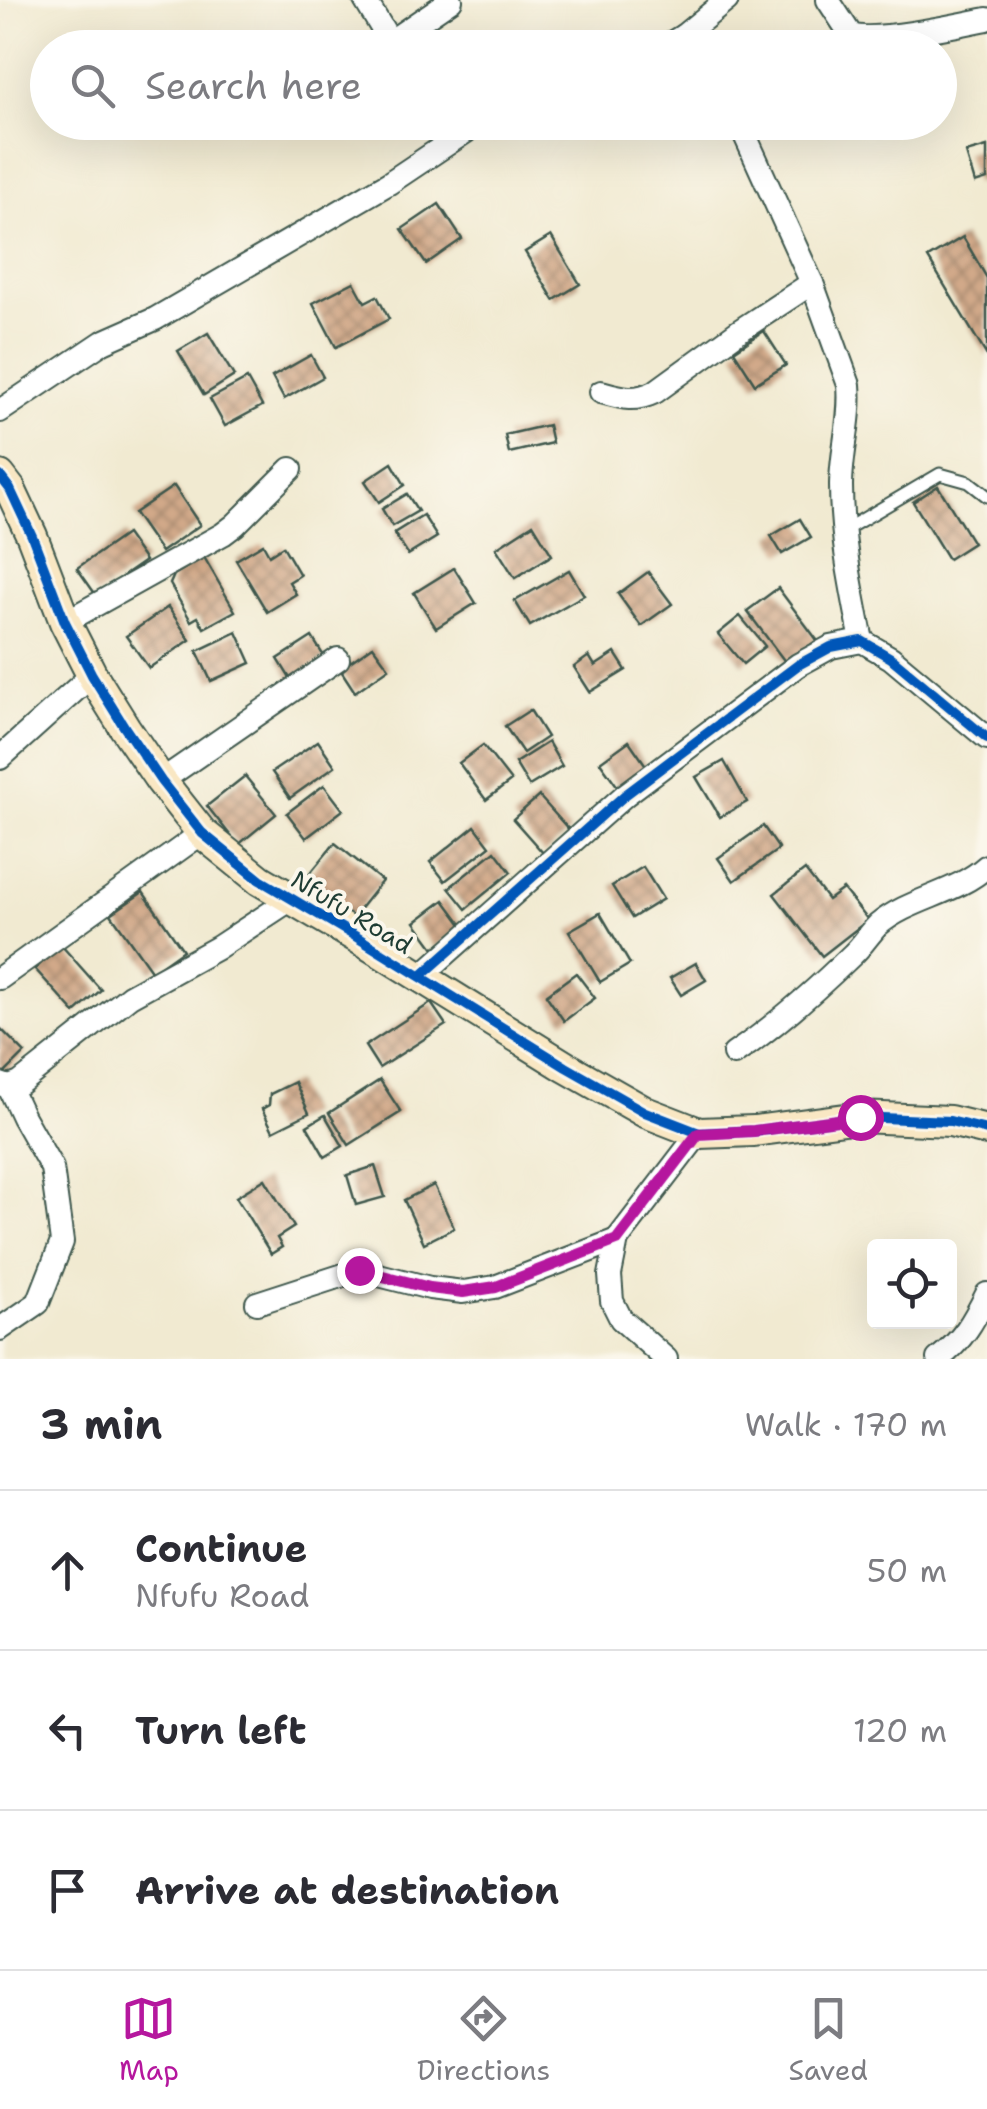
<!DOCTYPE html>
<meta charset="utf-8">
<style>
body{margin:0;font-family:"Shantell Sans",sans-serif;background:#f2f2f3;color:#2b2b33}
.controls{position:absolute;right:30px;bottom:30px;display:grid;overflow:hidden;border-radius:10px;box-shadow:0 10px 40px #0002}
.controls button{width:90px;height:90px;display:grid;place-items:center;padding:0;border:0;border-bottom:2px solid #e1e1e2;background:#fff;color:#2b2b33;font:50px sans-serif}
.stop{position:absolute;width:30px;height:30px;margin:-22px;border:8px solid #b5179e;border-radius:50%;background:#fff}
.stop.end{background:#b5179e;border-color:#fff;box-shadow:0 2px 10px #0008}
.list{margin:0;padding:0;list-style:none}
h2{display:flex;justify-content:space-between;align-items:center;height:130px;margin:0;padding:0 40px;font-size:42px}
h2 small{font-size:32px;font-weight:400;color:#7c7c81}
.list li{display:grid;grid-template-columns:65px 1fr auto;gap:30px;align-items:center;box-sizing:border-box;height:160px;padding:0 40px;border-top:2px solid #e1e1e2}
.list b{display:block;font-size:38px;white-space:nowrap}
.list p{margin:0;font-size:32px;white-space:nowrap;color:#7c7c81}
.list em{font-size:32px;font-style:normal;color:#7c7c81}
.icon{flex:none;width:55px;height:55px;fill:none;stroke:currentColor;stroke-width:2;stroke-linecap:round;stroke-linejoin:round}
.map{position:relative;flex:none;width:987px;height:1359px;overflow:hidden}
.search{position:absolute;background:#fff;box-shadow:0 10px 40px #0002;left:30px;right:30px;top:30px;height:110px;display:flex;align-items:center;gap:25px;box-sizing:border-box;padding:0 35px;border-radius:55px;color:#7c7c81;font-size:38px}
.sheet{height:610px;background:#fff}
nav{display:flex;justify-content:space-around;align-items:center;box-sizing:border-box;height:140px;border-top:2px solid #e1e1e2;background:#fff;font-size:28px;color:#7c7c81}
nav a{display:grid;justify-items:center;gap:5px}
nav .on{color:#b5179e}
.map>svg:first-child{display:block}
</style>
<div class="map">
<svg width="987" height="1359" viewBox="0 0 987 1359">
<defs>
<pattern id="building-cross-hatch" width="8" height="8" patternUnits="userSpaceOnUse" patternTransform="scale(2.5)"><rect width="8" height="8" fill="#d1a989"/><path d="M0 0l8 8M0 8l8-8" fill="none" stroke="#a98b71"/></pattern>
</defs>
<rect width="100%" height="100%" fill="#fbf7ec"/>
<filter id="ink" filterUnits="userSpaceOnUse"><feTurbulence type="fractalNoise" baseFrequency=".01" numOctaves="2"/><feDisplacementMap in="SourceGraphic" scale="20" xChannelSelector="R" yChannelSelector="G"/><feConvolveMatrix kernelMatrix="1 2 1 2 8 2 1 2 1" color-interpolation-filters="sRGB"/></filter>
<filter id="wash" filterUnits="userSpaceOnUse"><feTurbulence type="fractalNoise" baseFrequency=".0048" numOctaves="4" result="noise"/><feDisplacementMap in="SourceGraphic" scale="40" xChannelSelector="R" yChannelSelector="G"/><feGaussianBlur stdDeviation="2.25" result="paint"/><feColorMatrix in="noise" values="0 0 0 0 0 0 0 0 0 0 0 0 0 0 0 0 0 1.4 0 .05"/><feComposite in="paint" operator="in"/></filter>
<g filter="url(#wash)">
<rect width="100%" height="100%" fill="#f1ead1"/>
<g id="blocks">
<g fill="url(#building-cross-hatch)">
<path d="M987,147V179L975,183L966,153Z"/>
<path d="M439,204L462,239L426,264L402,229Z"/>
<path d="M551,236L580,284L554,300L525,252Z"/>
<path d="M963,237L987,278V356L928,258Z"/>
<path d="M354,282L365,302L377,296L389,319L336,347L313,303Z"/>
<path d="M764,331L786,365L755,384L734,351Z"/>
<path d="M208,333L234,376L204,395L178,351Z"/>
<path d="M311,355L323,377L284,399L272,377Z"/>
<path d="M247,379L262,406L225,426L210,399Z"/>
<path d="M548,425L552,443L509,453L505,435Z"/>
<path d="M392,463L405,485L379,502L365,481Z"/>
<path d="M174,486L200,525L161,552L134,513Z"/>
<path d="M938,486L973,543L948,559L913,502Z"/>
<path d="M407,494L418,511L392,526L382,509Z"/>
<path d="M423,515L437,537L408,555L394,533Z"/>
<path d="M800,519L811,537L782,554L771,536Z"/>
<path d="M533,524L552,555L515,578L496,548Z"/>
<path d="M126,534L145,561L96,595L77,568Z"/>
<path d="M263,544L269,555L283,546L300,575L289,582L296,594L267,612L236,560Z"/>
<path d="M204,557L235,611L204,628L198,617L191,621L170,584L174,575Z"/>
<path d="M454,568L476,603L436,628L414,593Z"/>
<path d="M569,570L584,595L530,626L515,601Z"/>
<path d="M648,572L672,604L641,626L618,594Z"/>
<path d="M778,588L817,640L786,663L747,611Z"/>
<path d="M168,607L190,640L149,668L126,636Z"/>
<path d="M740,616L765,646L743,664L718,634Z"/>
<path d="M237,632L251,663L211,681L197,651Z"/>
<path d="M312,637L325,658L291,680L278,659Z"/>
<path d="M373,646L389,668L355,692L340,669Z"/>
<path d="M615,653L626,670L590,692L574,667L589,656L595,666Z"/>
<path d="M530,710L547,737L523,753L505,726Z"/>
<path d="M318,741L335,766L290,798L272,772Z"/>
<path d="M629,741L647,767L618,787L600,762Z"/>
<path d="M548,742L562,766L529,786L515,763Z"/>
<path d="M483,745L511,781L486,800L459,763Z"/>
<path d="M724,761L747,802L720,817L696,777Z"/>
<path d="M245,776L276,814L238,845L207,806Z"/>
<path d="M324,785L343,810L306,838L287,813Z"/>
<path d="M539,796L570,831L544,854L513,819Z"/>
<path d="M475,826L490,846L445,881L430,862Z"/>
<path d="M763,826L779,849L734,881L718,858Z"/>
<path d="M335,843L382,881L350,921L303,882Z"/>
<path d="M495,851L511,872L466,909L449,888Z"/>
<path d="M643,867L663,899L632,918L612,886Z"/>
<path d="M805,870L828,900L843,889L868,920L822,956L774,894Z"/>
<path d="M143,892L183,950L152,972L111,914Z"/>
<path d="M444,900L464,927L434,948L415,922Z"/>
<path d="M600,913L630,964L600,982L569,931Z"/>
<path d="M61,945L101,990L75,1013L35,969Z"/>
<path d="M696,963L706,980L681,995L670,978Z"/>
<path d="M576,973L595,998L564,1021L546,995Z"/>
<path d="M431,1003L446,1025L379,1068L365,1046Z"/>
<path d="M0,1028L25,1053L0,1078Z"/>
<path d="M380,1080L401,1112L349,1145L329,1113Z"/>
<path d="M295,1082L309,1113L273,1131L262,1109L269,1105L270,1094Z"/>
<path d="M325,1115L343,1146L325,1157L307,1126Z"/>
<path d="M375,1166L385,1197L356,1205L347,1175Z"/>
<path d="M265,1179L294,1227L277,1238L282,1247L271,1254L236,1197Z"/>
<path d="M434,1185L454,1228L424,1243L404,1200Z"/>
</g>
</g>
</g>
<g filter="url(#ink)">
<use href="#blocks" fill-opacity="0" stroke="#3e574c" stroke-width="2.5"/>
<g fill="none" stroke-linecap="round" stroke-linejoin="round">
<defs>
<path id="lane" d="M843,531L940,474L969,482L987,496"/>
<g id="street">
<path d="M365,0L394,48"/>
<path d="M828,0L851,35C875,43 958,25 987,19"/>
<path d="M683,36L727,0"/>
<path d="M391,41L451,0"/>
<path d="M663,48L683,36L689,48"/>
<path d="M739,122L812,283L849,385C852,419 841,452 841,486C841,538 852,590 862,641"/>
<path d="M601,392C622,398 634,402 655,392L739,331L812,283"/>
<path d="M0,411L103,342L155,319L389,183L480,122"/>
<path d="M65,622L223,534L235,525L291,469"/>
<path d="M0,758L92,675"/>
<path d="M161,781L338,659"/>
<path d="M421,976L625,795L798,665L831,647L862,641L891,658L987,738"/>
<path d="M0,978L202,833"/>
<path d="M734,1054C777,1025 815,991 853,954C862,946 869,934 878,925C910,898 956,894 987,866"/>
<path d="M0,1084L9,1087L20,1083L130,996L217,948L290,900"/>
<path d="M257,1303L359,1270L430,1288L463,1292L495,1287L617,1240"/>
<path d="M0,1329L38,1303L62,1242L52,1168L23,1117L9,1087"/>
<path d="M666,1359L621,1319L612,1301L610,1275L617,1240L699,1133"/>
<path d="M938,1359C963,1340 973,1322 987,1294"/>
</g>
<path id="secondary" d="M0,476L10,489L32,536L65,622L92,675L125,728L161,781L202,833L260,880L355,936L566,1067L645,1112L699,1133L754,1131L860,1117L950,1121L987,1130"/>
</defs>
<use href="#lane" stroke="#3e574c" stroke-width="15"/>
<use href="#street" stroke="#3e574c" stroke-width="26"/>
<use href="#secondary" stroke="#3e574c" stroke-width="34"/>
<use href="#lane" stroke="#fff" stroke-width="11"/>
<use href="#street" stroke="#fff" stroke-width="22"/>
<use href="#secondary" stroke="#f9e7c3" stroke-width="30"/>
<defs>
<g id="cycleway">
<path d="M0,476L10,489L32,536L65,622L92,675L125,728L161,781L202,833L260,880L355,936L566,1067L645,1112L699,1133L754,1131L860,1117L950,1121L987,1130"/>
<path d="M421,976L625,795L798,665L831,647L862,641L891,658L987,738"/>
</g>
</defs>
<use href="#cycleway" stroke="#fbf7ec" stroke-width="16"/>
<use href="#cycleway" stroke="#0057b8" stroke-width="10"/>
</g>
</g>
<g fill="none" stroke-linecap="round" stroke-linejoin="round" filter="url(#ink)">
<path stroke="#b5179e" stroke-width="12" d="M359,1270L430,1288L463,1292L496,1287L617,1240L698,1134L754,1131L860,1117"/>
</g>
<g text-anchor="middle" stroke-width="8" stroke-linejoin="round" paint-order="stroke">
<g font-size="25" fill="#1f3d34" stroke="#fbf7ec">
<text transform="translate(352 912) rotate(31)" y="9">Nfufu Road</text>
</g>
</g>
</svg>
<div class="controls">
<button><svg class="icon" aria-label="locate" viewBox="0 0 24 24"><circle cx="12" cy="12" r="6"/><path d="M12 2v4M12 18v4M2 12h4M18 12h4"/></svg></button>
</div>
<div class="stop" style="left:860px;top:1117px"></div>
<div class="stop end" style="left:359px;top:1270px"></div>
<div class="search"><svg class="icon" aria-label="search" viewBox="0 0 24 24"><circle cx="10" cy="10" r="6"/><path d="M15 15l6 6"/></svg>Search here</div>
</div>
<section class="sheet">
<h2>3 min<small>Walk · 170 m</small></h2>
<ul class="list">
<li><svg class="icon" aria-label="ahead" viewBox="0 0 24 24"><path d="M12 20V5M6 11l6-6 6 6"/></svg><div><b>Continue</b><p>Nfufu Road</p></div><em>50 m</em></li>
<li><svg class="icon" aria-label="left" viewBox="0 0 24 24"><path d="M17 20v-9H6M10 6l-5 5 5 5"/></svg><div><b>Turn left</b></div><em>120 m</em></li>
<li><svg class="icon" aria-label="arrive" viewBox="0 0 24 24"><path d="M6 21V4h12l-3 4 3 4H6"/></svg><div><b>Arrive at destination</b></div></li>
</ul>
</section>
<nav>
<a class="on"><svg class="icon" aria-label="map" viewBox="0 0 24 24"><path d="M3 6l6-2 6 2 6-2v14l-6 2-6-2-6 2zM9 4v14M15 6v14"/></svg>Map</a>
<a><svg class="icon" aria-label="directions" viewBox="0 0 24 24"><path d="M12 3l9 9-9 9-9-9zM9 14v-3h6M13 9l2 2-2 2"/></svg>Directions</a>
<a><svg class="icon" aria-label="saved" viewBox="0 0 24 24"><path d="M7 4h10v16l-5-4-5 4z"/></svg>Saved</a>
</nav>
